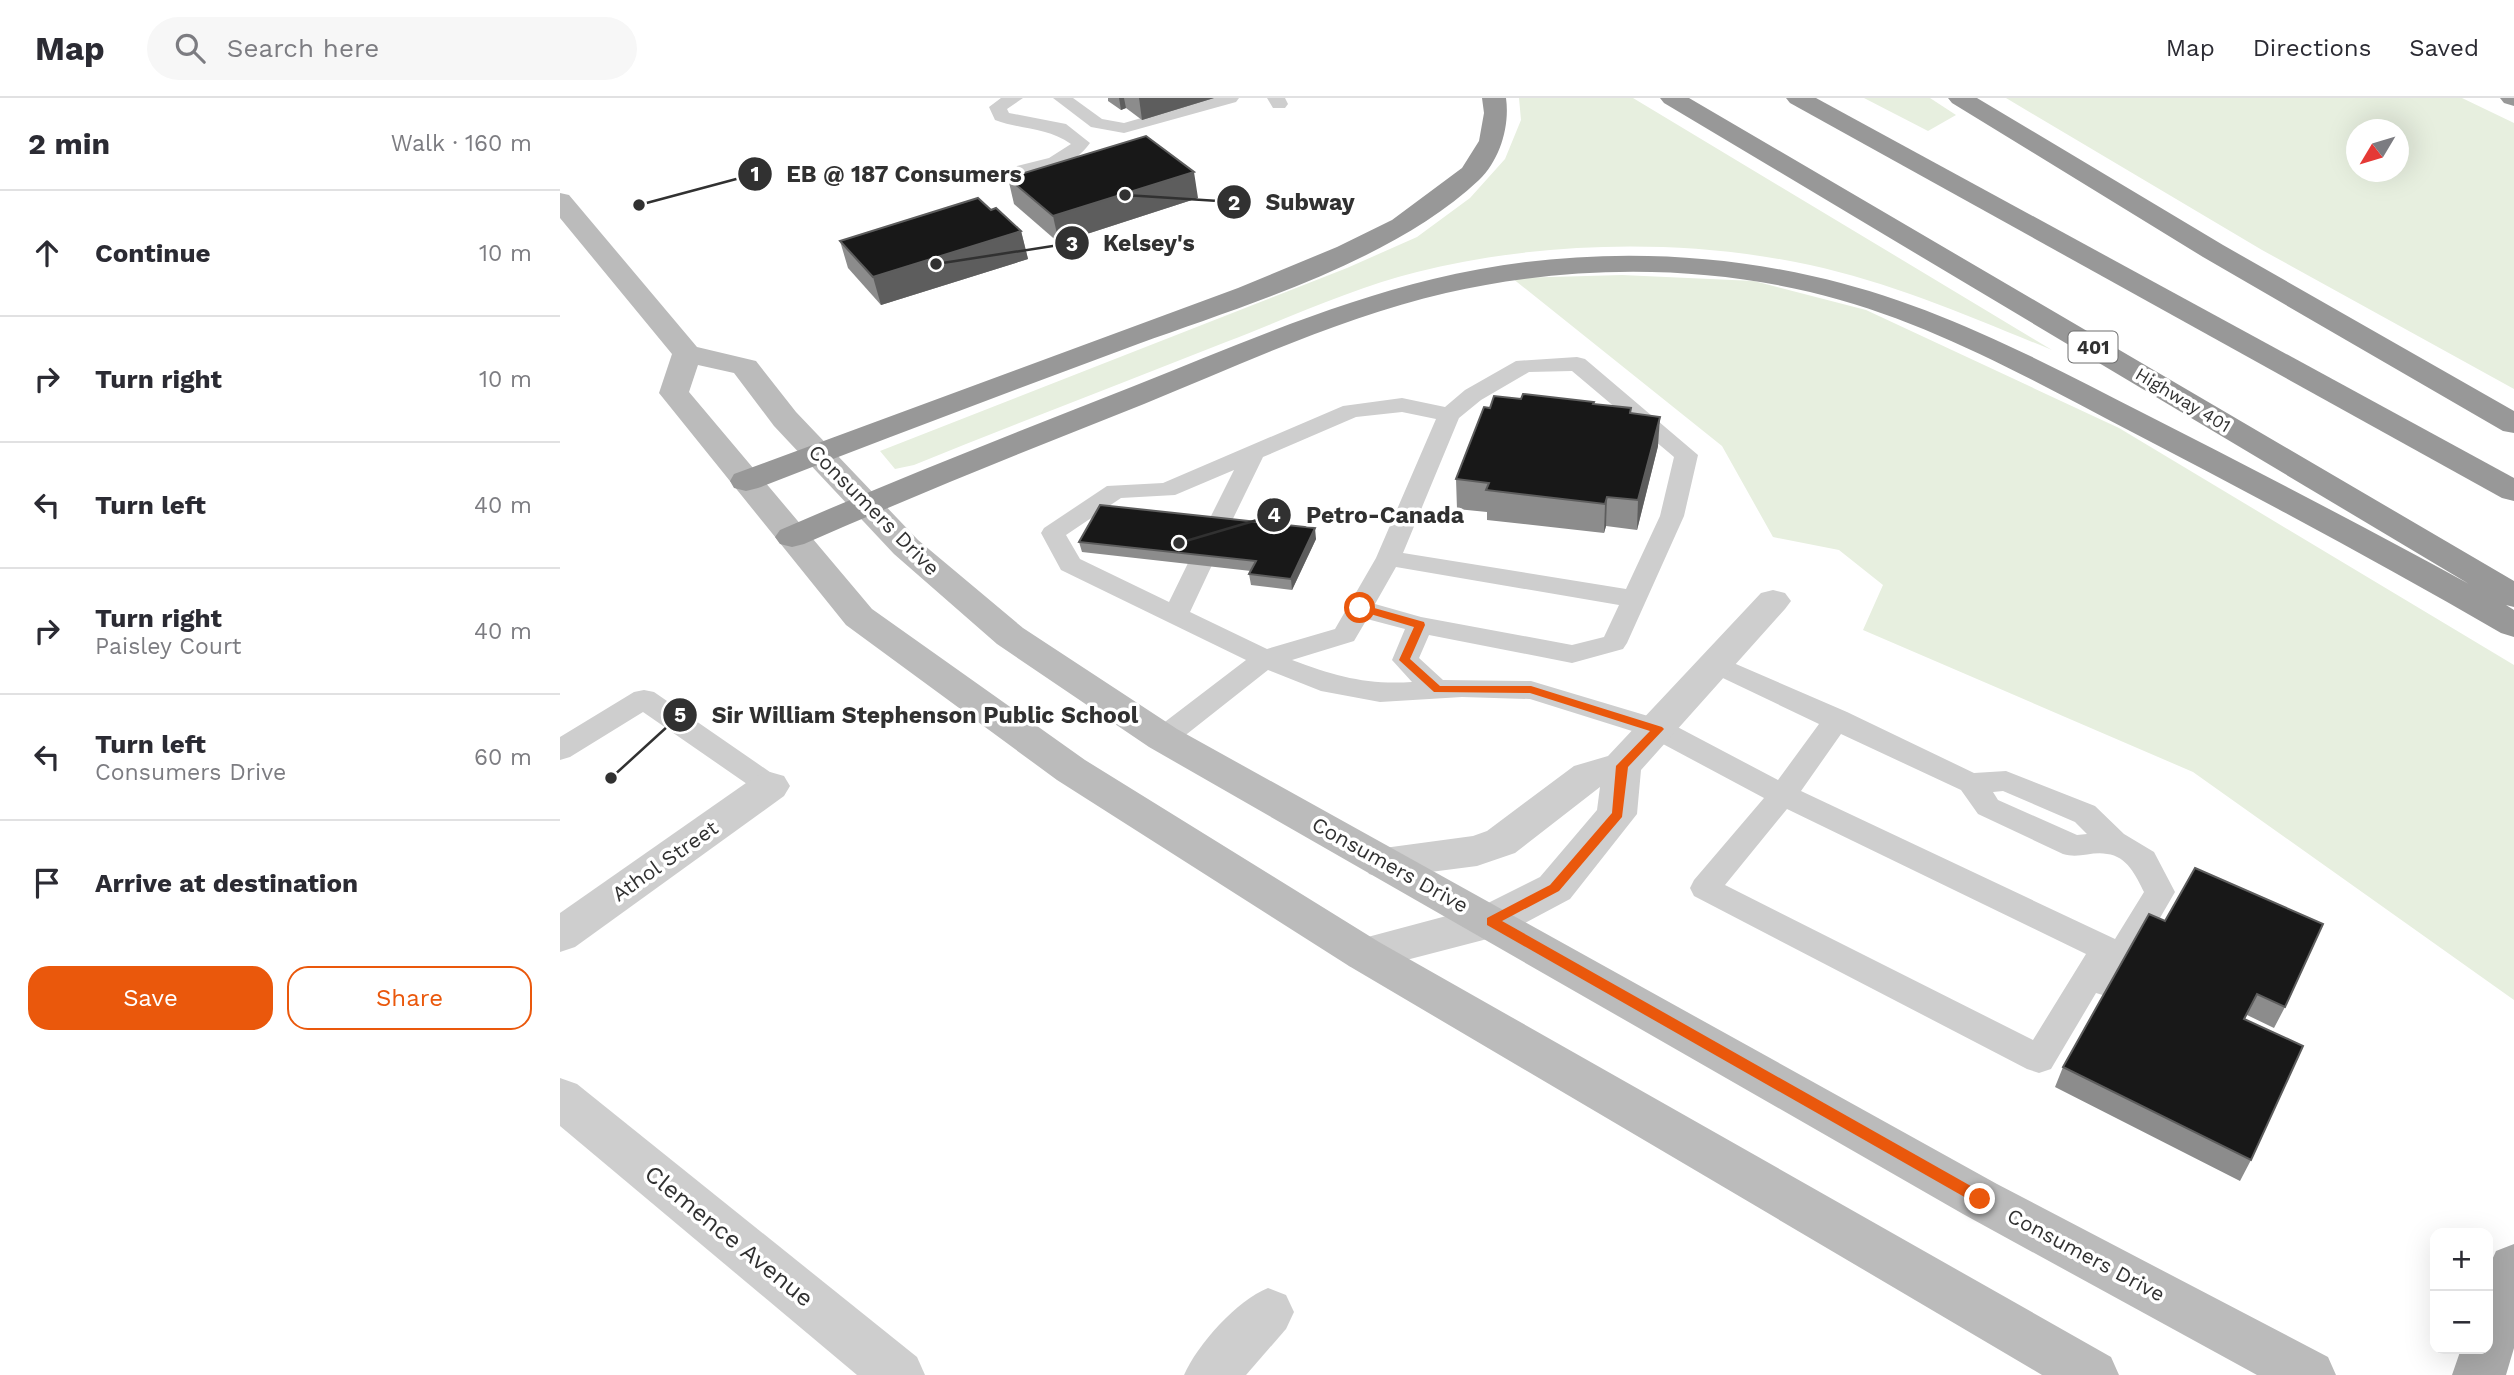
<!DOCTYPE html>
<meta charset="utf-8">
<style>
body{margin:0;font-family:"Work Sans",sans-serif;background:#f7f7f7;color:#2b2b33}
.controls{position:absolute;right:21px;bottom:21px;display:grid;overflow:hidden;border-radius:14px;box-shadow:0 7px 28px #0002}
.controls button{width:63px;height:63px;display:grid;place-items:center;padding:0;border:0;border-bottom:2px solid #e1e1e2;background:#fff;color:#2b2b33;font:35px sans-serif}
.compass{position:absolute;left:1786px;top:21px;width:63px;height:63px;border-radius:50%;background:#fff;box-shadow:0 7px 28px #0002;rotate:232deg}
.stop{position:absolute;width:21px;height:21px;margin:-16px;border:5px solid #ea580c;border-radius:50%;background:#fff}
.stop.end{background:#ea580c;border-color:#fff;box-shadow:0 2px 7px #0008}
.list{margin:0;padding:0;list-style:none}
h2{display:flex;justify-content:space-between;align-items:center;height:91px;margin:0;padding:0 28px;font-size:30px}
h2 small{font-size:23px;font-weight:400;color:#7c7c81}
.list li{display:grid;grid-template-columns:46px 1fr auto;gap:21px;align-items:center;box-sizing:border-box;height:126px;padding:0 28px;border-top:2px solid #e1e1e2}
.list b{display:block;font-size:26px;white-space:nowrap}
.list p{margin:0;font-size:23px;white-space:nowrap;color:#7c7c81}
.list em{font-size:23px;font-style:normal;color:#7c7c81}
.actions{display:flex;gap:14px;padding:21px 28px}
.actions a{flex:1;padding:16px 0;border:2px solid #ea580c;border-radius:21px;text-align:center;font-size:24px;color:#ea580c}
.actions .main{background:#ea580c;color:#fff}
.icon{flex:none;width:38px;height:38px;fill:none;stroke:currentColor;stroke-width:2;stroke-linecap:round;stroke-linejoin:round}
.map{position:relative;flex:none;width:1954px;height:1277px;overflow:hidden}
header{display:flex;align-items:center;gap:42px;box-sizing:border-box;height:98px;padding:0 35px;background:#fff;border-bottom:2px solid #e1e1e2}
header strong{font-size:33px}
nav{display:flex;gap:38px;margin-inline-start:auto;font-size:24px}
.search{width:490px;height:63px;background:#f7f7f7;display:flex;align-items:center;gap:18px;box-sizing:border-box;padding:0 24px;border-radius:38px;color:#7c7c81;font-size:26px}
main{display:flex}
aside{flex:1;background:#fff}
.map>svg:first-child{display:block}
</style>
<header>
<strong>Map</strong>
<div class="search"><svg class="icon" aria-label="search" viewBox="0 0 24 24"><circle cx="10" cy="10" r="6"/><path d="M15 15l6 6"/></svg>Search here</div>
<nav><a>Map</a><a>Directions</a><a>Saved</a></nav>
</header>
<main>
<aside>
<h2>2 min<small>Walk · 160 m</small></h2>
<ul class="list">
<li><svg class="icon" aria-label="ahead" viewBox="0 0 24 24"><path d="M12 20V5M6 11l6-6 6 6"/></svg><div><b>Continue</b></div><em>10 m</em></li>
<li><svg class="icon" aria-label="right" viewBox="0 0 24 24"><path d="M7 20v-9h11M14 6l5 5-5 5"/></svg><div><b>Turn right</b></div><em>10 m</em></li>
<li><svg class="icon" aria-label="left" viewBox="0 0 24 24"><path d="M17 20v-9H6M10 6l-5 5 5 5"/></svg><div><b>Turn left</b></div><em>40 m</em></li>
<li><svg class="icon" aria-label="right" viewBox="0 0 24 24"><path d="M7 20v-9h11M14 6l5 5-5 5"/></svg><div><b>Turn right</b><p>Paisley Court</p></div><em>40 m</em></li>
<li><svg class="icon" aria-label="left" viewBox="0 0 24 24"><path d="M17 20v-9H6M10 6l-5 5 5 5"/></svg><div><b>Turn left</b><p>Consumers Drive</p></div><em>60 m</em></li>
<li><svg class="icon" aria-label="arrive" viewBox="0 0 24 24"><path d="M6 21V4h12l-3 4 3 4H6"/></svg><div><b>Arrive at destination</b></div></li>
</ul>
<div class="actions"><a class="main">Save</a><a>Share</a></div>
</aside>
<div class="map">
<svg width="1954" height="1277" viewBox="0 0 1954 1277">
<rect width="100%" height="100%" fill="#fff"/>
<g fill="#e7efdf" fill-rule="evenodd">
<path d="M959,0H1073L1492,252C1413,220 1333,185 1250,167C1126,140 979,143 857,174C795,189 726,221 666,244C562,285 458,325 354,367L335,371L320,353L787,170L857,139L910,100L945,61L961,22Z"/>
<path d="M1304,0H1370L1396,17L1368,33Z"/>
<path d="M1446,0H1902L1954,25V291L1702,152ZM1797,32H1839V74H1797Z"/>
<path d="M1062,177L1194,183L1306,212L1559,330L1954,567V902L1633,674L1303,532L1323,487L1279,452L1213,439L1162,348L952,180Z"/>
</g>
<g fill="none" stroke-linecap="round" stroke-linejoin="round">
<g fill="#cecece" fill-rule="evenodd">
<path d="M441,0H463L447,11L449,15L506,26L530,45C514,68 489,71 464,78L457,76L455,72L457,68L489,60L511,46C487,29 462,32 435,22L429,9Z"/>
<path d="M493,0H513L542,21L564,25L651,0H679L676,4L564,35L531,29Z"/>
<path d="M707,0H725L728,6L725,10H713Z"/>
<path d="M1017,259L1025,261L1138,357L1124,418L1067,545L1063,551L1012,565L869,537L859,560L883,582L971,583L981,586L1108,624L1218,682L1259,626L1146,572L1142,566L1146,560L1155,557L1287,614L1414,675L1446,673L1535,708L1564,736L1594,754L1615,794L1557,894L1546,898L1536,895L1491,971L1479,975L1467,971L1134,798L1130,790L1134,782L1204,700L1088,638L970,601L902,599L820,604L761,593L708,572L613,647L603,650L593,647L589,640L593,633L686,562L501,472L481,435L484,430L547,388L603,385L783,308L842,300L885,309L905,292L956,263ZM1012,273L1114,359L1100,418L1066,491L843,455L899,320L921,302L969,274ZM842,314L876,321L816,460L775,531L707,551L630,514L652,467L648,461L639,459L630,461L609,504L520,461L506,437L561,400L615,397L674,372L645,430L648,435L657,437L666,435L703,359L796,319ZM836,469L1059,507L1044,539L1012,547L861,519L815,506ZM807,521L845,531L832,562L852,584C806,587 775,578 732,562L794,543ZM1281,636L1401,692L1418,716L1503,756C1519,761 1532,753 1547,756C1567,758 1576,778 1584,794L1555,841L1241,693ZM1443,693L1515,724L1527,736L1517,737L1438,702L1433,694ZM1227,711L1526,856L1473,942L1165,787Z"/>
<path d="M84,592L94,594L220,681L224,688L220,695L210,698L200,695L83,614L10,659L0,662V639L74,594Z"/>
</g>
<g fill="#cecece" fill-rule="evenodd">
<path d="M1213,492L1225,495L1231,503L1225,511L1081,672L1077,716L1010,801L946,835L931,840L804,873L789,868L782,856L789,844L920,809L980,779L1037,712L1040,689L955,755L917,768L824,780L809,776L803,765L809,754L824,750L913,738L927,733L1014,668L1048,658L1201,495Z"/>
<path d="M210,674L224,678L230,688L224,698L15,849L0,854V815L196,678Z"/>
<path d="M0,980L17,986L357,1259L365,1277H297L0,1028Z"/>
<path d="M708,1190L726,1197L734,1214L726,1231L686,1277H624C637,1247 677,1202 708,1190Z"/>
</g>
<path fill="#bbb" fill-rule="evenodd" d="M0,95L9,97L137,249L196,263L236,314L358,442L463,530L617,631L1437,1086L1768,1259L1776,1277H1697L1403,1116L589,649L437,546L334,456L214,328L174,275L138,267L129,294L312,511L525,662L819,844L1551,1259L1559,1277H1482L789,868L497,682L286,527L99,295L112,256L0,120Z"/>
<path fill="#a9a9a9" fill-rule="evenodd" d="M1954,1146V1250L1946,1277H1892L1901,1251H1928V1171L1936,1153Z"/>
<g fill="#989898" fill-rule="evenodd">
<path d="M922,0H946C950,28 940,62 919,82C833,163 688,206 578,246C451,293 324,341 198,390L186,393L174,390L170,383L174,376L678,190L777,149L832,122L902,70L919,43L924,15Z"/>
<path d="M1100,0H1129L1954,483V509L1946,507L1954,512V539L1941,535C1819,464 1695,398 1570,333C1467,279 1364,221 1250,194C1132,166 1004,168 886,195C782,219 682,266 584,306C470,351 356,397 244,446L232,449L220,446L215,439L220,432C337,381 455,335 574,288C672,249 770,206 873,181C996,151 1129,150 1252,178C1371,204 1480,262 1587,317C1695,372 1803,428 1909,486L1104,5Z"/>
<path d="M1226,0H1256L1954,380V403L1942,400L1230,5Z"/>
<path d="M1388,0H1417L1663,147L1954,313V335L1943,333L1643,159L1392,5Z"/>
<path d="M1940,0H1954V8L1944,5Z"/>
</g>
</g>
<g fill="#8c8c8c">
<path d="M548,0H654L582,22L566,10L561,12L548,3Z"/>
<path d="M448,80L638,100L499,145L454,106Z"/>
<path d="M431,112L461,133L468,161L321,207L288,170L280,143Z"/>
<path d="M961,301L1034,306L1071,310V316L1098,348L1077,432L1046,428L1044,435L927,422V414L897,411L896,381L930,310Z"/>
<path d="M756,441L732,492L691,487L689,476L691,473L522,454L519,444Z"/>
<path d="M1589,816L1725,909L1714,930L1687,917L1685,921L1691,1062L1680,1083L1495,989L1503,969Z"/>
</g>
<g fill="#5d5d5d">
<path d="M559,0H564L566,10L561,12Z"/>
<path d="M579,0H654L582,22Z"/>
<path d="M634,74L638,100L499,145L493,118Z"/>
<path d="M461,133L468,161L321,207L313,179Z"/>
<path d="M1100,319L1098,348L1077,432L1078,402Z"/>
<path d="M1047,399L1046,428L1044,435L1045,406Z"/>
<path d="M755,430L756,441L732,492L731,481Z"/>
</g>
<g fill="#181818" stroke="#5d5d5d" stroke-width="2">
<path d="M586,38L634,74L493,118L448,80Z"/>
<path d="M418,100L431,112L436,110L461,133L313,179L280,143Z"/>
<path d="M963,296L1034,304L1033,306L1071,310L1070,315L1100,319L1078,402L1047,399L1045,406L926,392L929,385L896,381L924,309L930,310L934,298L961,301Z"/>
<path d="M540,407L755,430L731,481L689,476L696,463L519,444Z"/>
<path d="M1635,770L1763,826L1725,909L1697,896L1684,921L1743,948L1691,1062L1503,969L1589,816L1605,823Z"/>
</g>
<path fill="#ea580c" d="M800,506L864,524L865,527L850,561L880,588H971L1102,629L1104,631L1068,669L1062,719L999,793L942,823L1425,1096L1428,1101L1425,1105H1415L927,827V820L990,787L1052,715L1056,668L1090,633L970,595L874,594L839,562L854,529L797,512L795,510Z"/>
<g text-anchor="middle" stroke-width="7" stroke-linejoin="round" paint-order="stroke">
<g font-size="18" fill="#313131" stroke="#fff">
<text transform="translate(1623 302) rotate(31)" y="6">Highway 401</text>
</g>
<rect fill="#fff" stroke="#6f6f6f" stroke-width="2" x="1508.5" y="233.5" width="49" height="31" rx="5"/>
<g font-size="19" font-weight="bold" fill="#313131">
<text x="1533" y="256">401</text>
</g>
<g font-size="21" fill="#313131" stroke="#fff">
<text transform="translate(314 412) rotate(45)" y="7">Consumers Drive</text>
<text transform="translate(105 763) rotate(-35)" y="7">Athol Street</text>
<text transform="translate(830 767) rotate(29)" y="7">Consumers Drive</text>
<text transform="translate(1526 1157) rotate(28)" y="7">Consumers Drive</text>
</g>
<g font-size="24" fill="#313131" stroke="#fff">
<text transform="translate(169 1138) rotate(39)" y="8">Clemence Avenue</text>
</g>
</g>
<path fill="none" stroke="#313131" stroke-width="2.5" d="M79 107L195 76M565 97L674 104M376 166L512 145M619 445L714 417M51 680L120 617"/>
<g fill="#313131" stroke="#fff" stroke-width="2.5">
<circle cx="79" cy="107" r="7"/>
<circle cx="565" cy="97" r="7"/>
<circle cx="376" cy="166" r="7"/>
<circle cx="619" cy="445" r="7"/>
<circle cx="51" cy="680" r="7"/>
<circle cx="195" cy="76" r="18"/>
<circle cx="674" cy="104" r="18"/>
<circle cx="512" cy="145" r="18"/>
<circle cx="714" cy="417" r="18"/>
<circle cx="120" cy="617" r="18"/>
</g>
<g font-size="21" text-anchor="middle" font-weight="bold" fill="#fff">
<text x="195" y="83">1</text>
<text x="674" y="112">2</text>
<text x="512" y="153">3</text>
<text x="714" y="424">4</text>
<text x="120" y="624">5</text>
</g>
<g font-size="23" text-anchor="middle" font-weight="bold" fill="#313131" stroke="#fff" stroke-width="7" stroke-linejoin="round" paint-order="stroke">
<text x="344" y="84">EB @ 187 Consumers</text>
<text x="750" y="112">Subway</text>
<text x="589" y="153">Kelsey's</text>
<text x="825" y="425">Petro-Canada</text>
<text x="365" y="625">Sir William Stephenson Public School</text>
</g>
</svg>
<div class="controls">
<button>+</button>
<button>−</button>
</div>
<svg class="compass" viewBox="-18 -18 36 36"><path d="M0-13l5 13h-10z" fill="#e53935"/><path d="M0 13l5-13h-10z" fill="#7c7c81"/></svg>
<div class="stop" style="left:800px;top:510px"></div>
<div class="stop end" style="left:1420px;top:1101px"></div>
</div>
</main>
